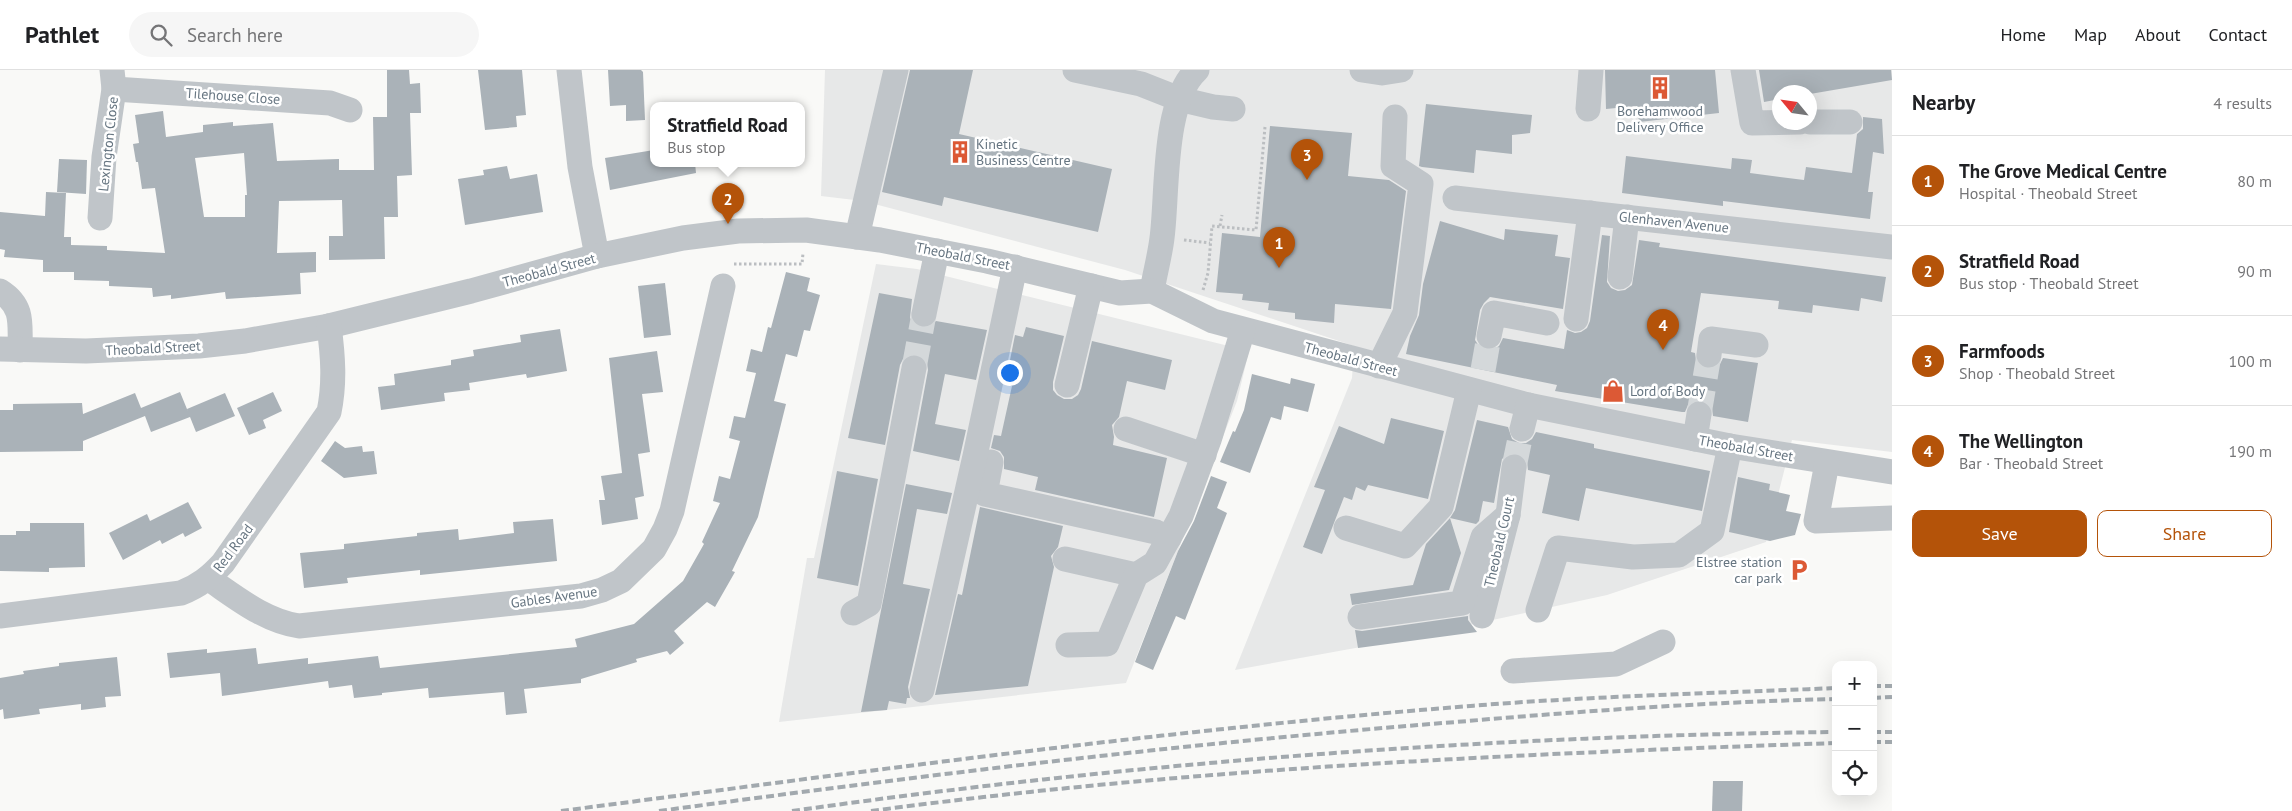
<!DOCTYPE html>
<meta charset="utf-8">
<style>
body{margin:0;font-family:"PT Sans",sans-serif;background:#f6f6f6;color:#202124}
.controls{position:absolute;right:15px;bottom:15px;display:grid;overflow:hidden;border-radius:10px;box-shadow:0 5px 20px #0002}
.controls button{width:45px;height:45px;display:grid;place-items:center;padding:0;border:0;border-bottom:1px solid #e0e0e0;background:#fff;color:#202124;font:25px sans-serif}
.compass{position:absolute;left:1772px;top:15px;width:45px;height:45px;border-radius:50%;background:#fff;box-shadow:0 5px 20px #0002;rotate:299deg}
.you{position:absolute;left:1009px;top:302px;width:18px;height:18px;margin:-12px;border:4px solid #fff;border-radius:50%;background:#1a73e8;box-shadow:0 0 0 8px #1a73e833}
.badge{display:grid;place-items:center;width:32px;height:32px;border-radius:50%;background:#b45309;color:#fff;font-size:16px;font-weight:700}
.pin{position:absolute;translate:-50% -41px;filter:drop-shadow(0 1px 2px #0008)}
.pin::after{content:'';position:absolute;top:26px;width:18px;height:15px;background:inherit;clip-path:polygon(0 0,100% 0,50% 100%)}
.popup{position:absolute;left:650px;top:32px;width:155px;height:65px;box-sizing:border-box;display:grid;place-content:center;border-radius:10px;background:#fff;filter:drop-shadow(0 1px 4px #0005);font-size:16px;white-space:nowrap;color:#757577}
.popup b{font-size:19px;color:#202124}
.popup::after{content:'';position:absolute;left:50%;top:100%;margin-left:-10px;border:10px solid transparent;border-top-color:#fff}
.list{margin:0;padding:0;list-style:none}
h2{display:flex;justify-content:space-between;align-items:center;height:65px;margin:0;padding:0 20px;font-size:21px}
h2 small{font-size:16px;font-weight:400;color:#757577}
.list li{display:grid;grid-template-columns:32px 1fr auto;gap:15px;align-items:center;box-sizing:border-box;height:90px;padding:0 20px;border-top:1px solid #e0e0e0}
.list b{display:block;font-size:19px;white-space:nowrap}
.list p{margin:0;font-size:16px;white-space:nowrap;color:#757577}
.list em{font-size:16px;font-style:normal;color:#757577}
.actions{display:flex;gap:10px;padding:15px 20px}
.actions a{flex:1;padding:11px 0;border:1px solid #b45309;border-radius:10px;text-align:center;font-size:18px;color:#b45309}
.actions .main{background:#b45309;color:#fff}
.icon{flex:none;width:28px;height:28px;fill:none;stroke:currentColor;stroke-width:2;stroke-linecap:round;stroke-linejoin:round}
.map{position:relative;flex:none;width:1892px;height:741px;overflow:hidden}
header{display:flex;align-items:center;gap:30px;box-sizing:border-box;height:70px;padding:0 25px;background:#fff;border-bottom:1px solid #e0e0e0}
header strong{font-size:24px}
nav{display:flex;gap:28px;margin-inline-start:auto;font-size:18px}
.search{width:350px;height:45px;background:#f6f6f6;display:flex;align-items:center;gap:12px;box-sizing:border-box;padding:0 18px;border-radius:28px;color:#757577;font-size:19px}
main{display:flex}
aside{flex:1;background:#fff}
.map>svg:first-child{display:block}
</style>
<header>
<strong>Pathlet</strong>
<div class="search"><svg class="icon" aria-label="search" viewBox="0 0 24 24"><circle cx="10" cy="10" r="6"/><path d="M15 15l6 6"/></svg>Search here</div>
<nav><a>Home</a><a>Map</a><a>About</a><a>Contact</a></nav>
</header>
<main>
<div class="map">
<svg width="1892" height="741" viewBox="0 0 1892 741">
<rect width="100%" height="100%" fill="#f9f9f7"/>
<g fill="#e7e8e8" fill-rule="evenodd">
<path d="M825,0H1892V382L1792,370L1766,472L1607,525L1405,569L1235,600L1352,308L1354,276L1125,200L863,131L821,126ZM1780,22H1810V52H1780Z"/>
<path d="M876,194L917,199L1249,281L1237,331L1126,613L779,652L807,488H814Z"/>
</g>
<g fill="#aab2b8" fill-rule="evenodd">
<path d="M387,0H409L410,14L420,13L421,43H410L412,105L397,106L398,147H384L385,189L329,190V166H343L342,130L279,131L277,183L316,182V202L300,203L301,224L226,229L225,222L171,229V225L153,227L152,218L109,216V211L74,210V202H43V190L4,187L5,180L0,179V142L45,146L46,122L66,123L64,167H71V175L107,176V180L165,183L155,118L142,119L138,92H136L133,74L139,73L135,45L163,41L166,67L203,62V55L233,52V56L273,53L277,91L339,89V100H374L373,47H387ZM244,83L247,125H245V147H204L195,88Z"/>
<path d="M478,0H522L526,45L516,46L517,57L485,60Z"/>
<path d="M608,0H641L643,2L645,50L626,51V35L610,36Z"/>
<path d="M910,0H973L959,64L1112,99L1098,162L944,127L942,136L882,122Z"/>
<path d="M1605,0H1715L1719,43L1639,52L1637,36L1606,39Z"/>
<path d="M1759,0H1891L1892,10L1810,24L1780,22V29L1764,32Z"/>
<path d="M1426,34L1532,45L1530,63L1512,65V84L1476,80L1474,103L1422,97L1419,96Z"/>
<path d="M1863,47L1882,49L1884,84L1873,82L1868,122H1873L1870,149L1723,131V136L1622,123L1626,86L1731,99L1732,88L1752,90L1750,103L1804,110L1806,97L1852,103L1857,64L1863,59Z"/>
<path d="M1270,56L1352,63L1348,106L1389,110L1406,121L1391,239L1335,234L1334,253L1295,249V243L1268,240L1269,233L1242,230L1243,224L1216,222L1222,163L1260,167Z"/>
<path d="M654,80V93H695L696,103L610,120L605,88Z"/>
<path d="M59,89L87,90L86,124L57,122Z"/>
<path d="M507,96L510,109L537,104L543,142L465,155L458,109L484,105L483,100Z"/>
<path d="M1440,151L1504,170L1505,159L1558,165L1555,186L1570,188L1563,239L1490,227L1484,233L1480,240L1475,270L1479,276L1486,280L1494,279L1499,276L1503,268L1564,279L1567,260L1575,263L1581,262L1587,258L1590,251L1602,165L1610,166L1607,212L1611,218L1618,221L1625,220L1632,215L1639,170L1660,173L1659,177L1886,207L1882,232L1861,228L1859,241L1813,235L1812,243L1778,239L1779,231L1701,223L1691,282L1695,283L1696,290L1700,296L1707,299L1715,298L1720,294L1723,288L1758,293L1748,352L1713,346L1712,338L1708,333L1701,330L1693,331L1688,335L1685,342H1682L1555,321L1557,315L1406,284L1410,266L1419,245L1423,214Z"/>
<path d="M786,202L810,208L807,221L820,225L810,261L804,260L797,287L786,284L774,331L786,334L758,447L732,501L735,502L715,537L707,532L674,561L684,573L670,585L667,581L636,589L637,592L581,609V613L524,619L527,643L506,645L504,622L429,628L428,618L382,623V625L354,628L352,615L329,618L328,611L222,626L220,603L170,608L167,583L207,579V583L256,578L258,594L308,588V594L378,586L380,598L577,577L575,569L634,554L683,511L704,474L702,472L720,433L713,431L719,406L730,409L740,371L729,368L734,346L745,348L756,303L746,301L751,279L762,282L768,257L771,258Z"/>
<path d="M665,213L671,265L644,268L638,216Z"/>
<path d="M879,223L912,229L910,248L914,254L921,258L929,257L936,251L987,260L976,310L945,304L935,354L966,360L959,391L913,381L928,300L927,293L923,287L917,284L909,285L903,289L900,295L885,375L848,368Z"/>
<path d="M1026,257L1064,266L1053,312V320L1057,325L1064,329H1072L1078,325L1081,319L1092,271L1172,290L1165,320L1127,311L1119,347L1112,355L1114,367L1113,375L1167,388L1154,447L1035,420L1038,407L1004,399V387L1000,381L991,378L994,365L1001,366L1012,316L1005,315L1015,265L1023,267Z"/>
<path d="M560,259L567,301L527,308L526,304L469,313L470,320L444,323L445,331L381,340L378,317L395,315L394,304L451,295V290L474,286L473,280L521,272L520,265Z"/>
<path d="M657,281L663,322L642,324L650,382L638,384L644,426L635,428L638,449L602,455L599,430H605L601,406L622,403L609,288Z"/>
<path d="M1252,304L1290,314L1291,308L1315,314L1308,342L1284,336L1281,350L1271,347L1250,403L1220,392L1233,361L1235,362L1244,340Z"/>
<path d="M180,322L189,344L187,339L225,323L235,346L196,362L190,347L151,362L145,346L83,371V381L0,382V340H13V334L82,333L83,344L135,323L141,338Z"/>
<path d="M273,322L282,341L263,350L266,358L249,365L237,338Z"/>
<path d="M1391,348L1444,361L1428,429L1368,415L1365,421L1356,417L1352,430L1344,427L1322,484L1303,477L1325,420L1314,417L1339,356L1384,374Z"/>
<path d="M1477,350L1508,357L1512,369L1519,373H1526L1532,369L1536,362L1594,374V378L1710,401L1702,441L1586,418L1579,451L1542,443L1550,405L1528,400L1527,391L1522,385L1515,383L1508,384L1502,389L1494,433L1483,431L1479,451L1476,454L1450,448L1455,440Z"/>
<path d="M335,371L345,378L362,376L363,382L374,381L377,404L344,408L321,391Z"/>
<path d="M837,401L878,409L858,516L817,508Z"/>
<path d="M1211,406L1227,412L1217,438L1227,443L1185,550L1176,546L1153,600L1135,592L1178,481L1194,451Z"/>
<path d="M1738,407L1770,414L1769,420L1790,425L1786,441L1801,444L1795,465L1770,471L1729,462Z"/>
<path d="M906,414L952,423L947,444L917,439L903,514L930,519L908,617L910,628H907L906,634L889,631L887,640L861,642Z"/>
<path d="M188,432L202,458L185,467L183,463L162,474L160,470L123,490L109,463L147,444L150,451Z"/>
<path d="M980,437L1063,456L1058,477L1051,486L1054,497L1028,616L935,625L958,524L962,525Z"/>
<path d="M1450,448L1461,483L1449,520L1352,535L1350,524L1413,515L1426,474Z"/>
<path d="M553,449L557,491L420,505V500L347,508L348,513L304,518L300,483L344,479V474L417,466V463L458,459L459,470L514,463L513,452Z"/>
<path d="M30,453H84L85,497L49,498V502L0,501V465H16V461H30Z"/>
<path d="M1468,546V550L1477,562L1358,578L1355,560L1362,561Z"/>
<path d="M117,587L121,626L105,627L106,637L81,640V634L39,639L40,644L4,649L3,639L0,640V608L24,604L23,601L59,596V593Z"/>
<path d="M1713,711H1743L1742,741H1712Z"/>
</g>
<g fill="none" stroke-linecap="round" stroke-linejoin="round">
<g stroke="#d4d8da" stroke-width="25" stroke-dasharray="25 12" stroke-linecap="butt">
<path d="M914,298L924,244"/>
<path d="M1483,300L1489,266"/>
<path d="M1699,344L1709,285"/>
<path d="M1514,397L1522,359"/>
</g>
<g stroke="#bbbec1" stroke-width="3" stroke-dasharray="2.5 2.5" stroke-linecap="butt">
<path d="M1220,156L1222,145"/>
<path d="M1184,170L1210,173"/>
<path d="M734,194H802L803,183"/>
<path d="M1203,220L1208,203L1212,156L1256,160L1265,57"/>
</g>
<g stroke="#c0c5c9" stroke-width="25">
<path d="M569,0L580,97L597,186"/>
<path d="M1075,0L1141,14L1179,29L1213,37L1233,39"/>
<path d="M1362,0L1382,3L1401,0"/>
<path d="M1743,0L1752,53L1800,52"/>
<path d="M114,19L330,33L350,40"/>
<path d="M1588,39L1591,0"/>
<path d="M1810,52H1850"/>
<path d="M1455,128L1892,177"/>
<path d="M100,148L104,87L114,19L112,0"/>
<path d="M857,167L896,0"/>
<path d="M1620,207L1627,147"/>
<path d="M0,221C24,236 20,254 20,280"/>
<path d="M1152,221C1155,203 1160,185 1162,168C1168,123 1162,32 1197,0"/>
<path d="M924,244L937,181"/>
<path d="M1576,249L1590,143"/>
<path d="M1489,266L1494,243L1547,253"/>
<path d="M0,279L86,281L199,276L245,271L329,256L471,221L597,186L683,168L738,161L806,160L880,170L987,191L1120,223L1152,221L1213,251L1528,335L1730,376L1892,402"/>
<path d="M1709,285L1711,269L1756,275"/>
<path d="M1379,296L1405,243L1421,114L1393,96L1395,47"/>
<path d="M1067,315L1091,216"/>
<path d="M1126,359L1204,385"/>
<path d="M1522,359L1528,335"/>
<path d="M1695,369L1699,344"/>
<path d="M991,392L985,424L1156,462L1169,468"/>
<path d="M1827,393L1816,451L1892,448"/>
<path d="M1346,458L1405,476L1441,437L1469,320"/>
<path d="M1065,489L1136,505"/>
<path d="M209,509C237,528 265,551 299,556L581,526L602,520L621,511L654,479L665,459L672,441L723,216"/>
<path d="M1538,540L1558,478L1633,487L1679,485L1712,461L1730,376"/>
<path d="M853,543L869,534L914,298"/>
<path d="M0,546L181,523C199,516 210,507 223,493L329,342C335,313 333,286 329,256"/>
<path d="M1482,546L1508,445L1514,397"/>
<path d="M1360,547L1462,533L1483,467L1508,445"/>
<path d="M1068,575L1107,574L1136,505L1155,493L1181,446L1209,370L1243,260"/>
<path d="M1513,601L1616,594L1663,572"/>
<path d="M922,620L975,386L1015,197"/>
</g>
<g stroke="#a2a9ae" stroke-width="4" stroke-dasharray="8 4" stroke-linecap="butt">
<path d="M1873,616H1892"/>
<path d="M1873,628L1892,627"/>
<path d="M1873,662H1892"/>
<path d="M1873,672H1892"/>
<path d="M561,741C867,701 1174,659 1482,635C1600,626 1718,623 1836,618"/>
<path d="M659,741C924,705 1189,673 1456,652C1583,641 1709,632 1836,629"/>
<path d="M792,741C1137,692 1487,666 1836,662"/>
<path d="M871,741C1191,698 1514,684 1836,673"/>
</g>
</g>
<defs>
<symbol id="building-bare" viewBox="-9 -9 18 18"><path d="M-4-6H4V6H1V3H-1V6H-4ZM-2.5-4.3h1.7v1.8h-1.7ZM.8-4.3h1.7v1.8H.8ZM-2.5-1h1.7V.8h-1.7ZM.8-1h1.7V.8H.8Z" fill="#dc5935" stroke="#fff" stroke-width="2.5" paint-order="stroke"/></symbol>
<symbol id="shop-bare" viewBox="-9 -9 18 18"><path d="M-5-2.5h2.3a2.7 3.5 0 0 1 5.4 0H5L5.5 6h-11ZM-1.5-2.5h3a1.5 2.3 0 0 0-3 0Z" fill="#dc5935" stroke="#fff" stroke-width="2.5" paint-order="stroke"/></symbol>
<symbol id="parking-bare" viewBox="-9 -9 18 18"><path d="M-3.5-5.5H1a3.5 3.5 0 0 1 0 7H-1V5.5H-3.5ZM-1-3.4V-.6H.8a1.4 1.4 0 0 0 0-2.8Z" fill="#dc5935" stroke="#fff" stroke-width="2.5" paint-order="stroke"/></symbol>
</defs>
<g fill-rule="evenodd">
<use href="#building-bare" x="1644" y="2" width="32" height="32"/>
<use href="#building-bare" x="944" y="66" width="32" height="32"/>
<use href="#shop-bare" x="1597" y="305" width="32" height="32"/>
<use href="#parking-bare" x="1783" y="484" width="32" height="32"/>
</g>
<g text-anchor="middle" stroke-width="5" stroke-linejoin="round" paint-order="stroke">
<g font-size="14" fill="#667581" stroke="#fff">
<text transform="translate(233 26) rotate(4)" y="5">Tilehouse Close</text>
<text transform="translate(108 74) rotate(-84)" y="5">Lexington Close</text>
<text transform="translate(1674 152) rotate(6)" y="5">Glenhaven Avenue</text>
<text transform="translate(963 186) rotate(11)" y="5">Theobald Street</text>
<text transform="translate(549 200) rotate(-15)" y="5">Theobald Street</text>
<text transform="translate(153 278) rotate(-3)" y="5">Theobald Street</text>
<text transform="translate(1351 289) rotate(15)" y="5">Theobald Street</text>
<text transform="translate(1746 378) rotate(10)" y="5">Theobald Street</text>
<text transform="translate(1499 472) rotate(-77)" y="5">Theobald Court</text>
<text transform="translate(233 478) rotate(-53)" y="5">Red Road</text>
<text transform="translate(554 527) rotate(-8)" y="5">Gables Avenue</text>
</g>
<g font-size="14" fill="#667581" stroke="#fff" text-anchor="start">
<text x="1660" y="46" text-anchor="middle">Borehamwood<tspan x="1660" dy="16">Delivery Office</tspan></text>
<text x="976" y="79">Kinetic<tspan x="976" dy="16">Business Centre</tspan></text>
<text x="1630" y="326">Lord of Body</text>
<text x="1782" y="497" text-anchor="end">Elstree station<tspan x="1782" dy="16">car park</tspan></text>
</g>
</g>
</svg>
<div class="controls">
<button>+</button>
<button>−</button>
<button><svg class="icon" aria-label="locate" viewBox="0 0 24 24"><circle cx="12" cy="12" r="6"/><path d="M12 2v4M12 18v4M2 12h4M18 12h4"/></svg></button>
</div>
<svg class="compass" viewBox="-18 -18 36 36"><path d="M0-13l5 13h-10z" fill="#e53935"/><path d="M0 13l5-13h-10z" fill="#757577"/></svg>
<div class="you"></div>
<div class="pin badge" style="left:1279px;top:198px">1</div>
<div class="pin badge" style="left:728px;top:154px">2</div>
<div class="popup"><b>Stratfield Road</b>Bus stop</div>
<div class="pin badge" style="left:1307px;top:110px">3</div>
<div class="pin badge" style="left:1663px;top:280px">4</div>
</div>
<aside>
<h2>Nearby<small>4 results</small></h2>
<ul class="list">
<li><span class="badge">1</span><div><b>The Grove Medical Centre</b><p>Hospital · Theobald Street</p></div><em>80 m</em></li>
<li><span class="badge">2</span><div><b>Stratfield Road</b><p>Bus stop · Theobald Street</p></div><em>90 m</em></li>
<li><span class="badge">3</span><div><b>Farmfoods</b><p>Shop · Theobald Street</p></div><em>100 m</em></li>
<li><span class="badge">4</span><div><b>The Wellington</b><p>Bar · Theobald Street</p></div><em>190 m</em></li>
</ul>
<div class="actions"><a class="main">Save</a><a>Share</a></div>
</aside>
</main>
